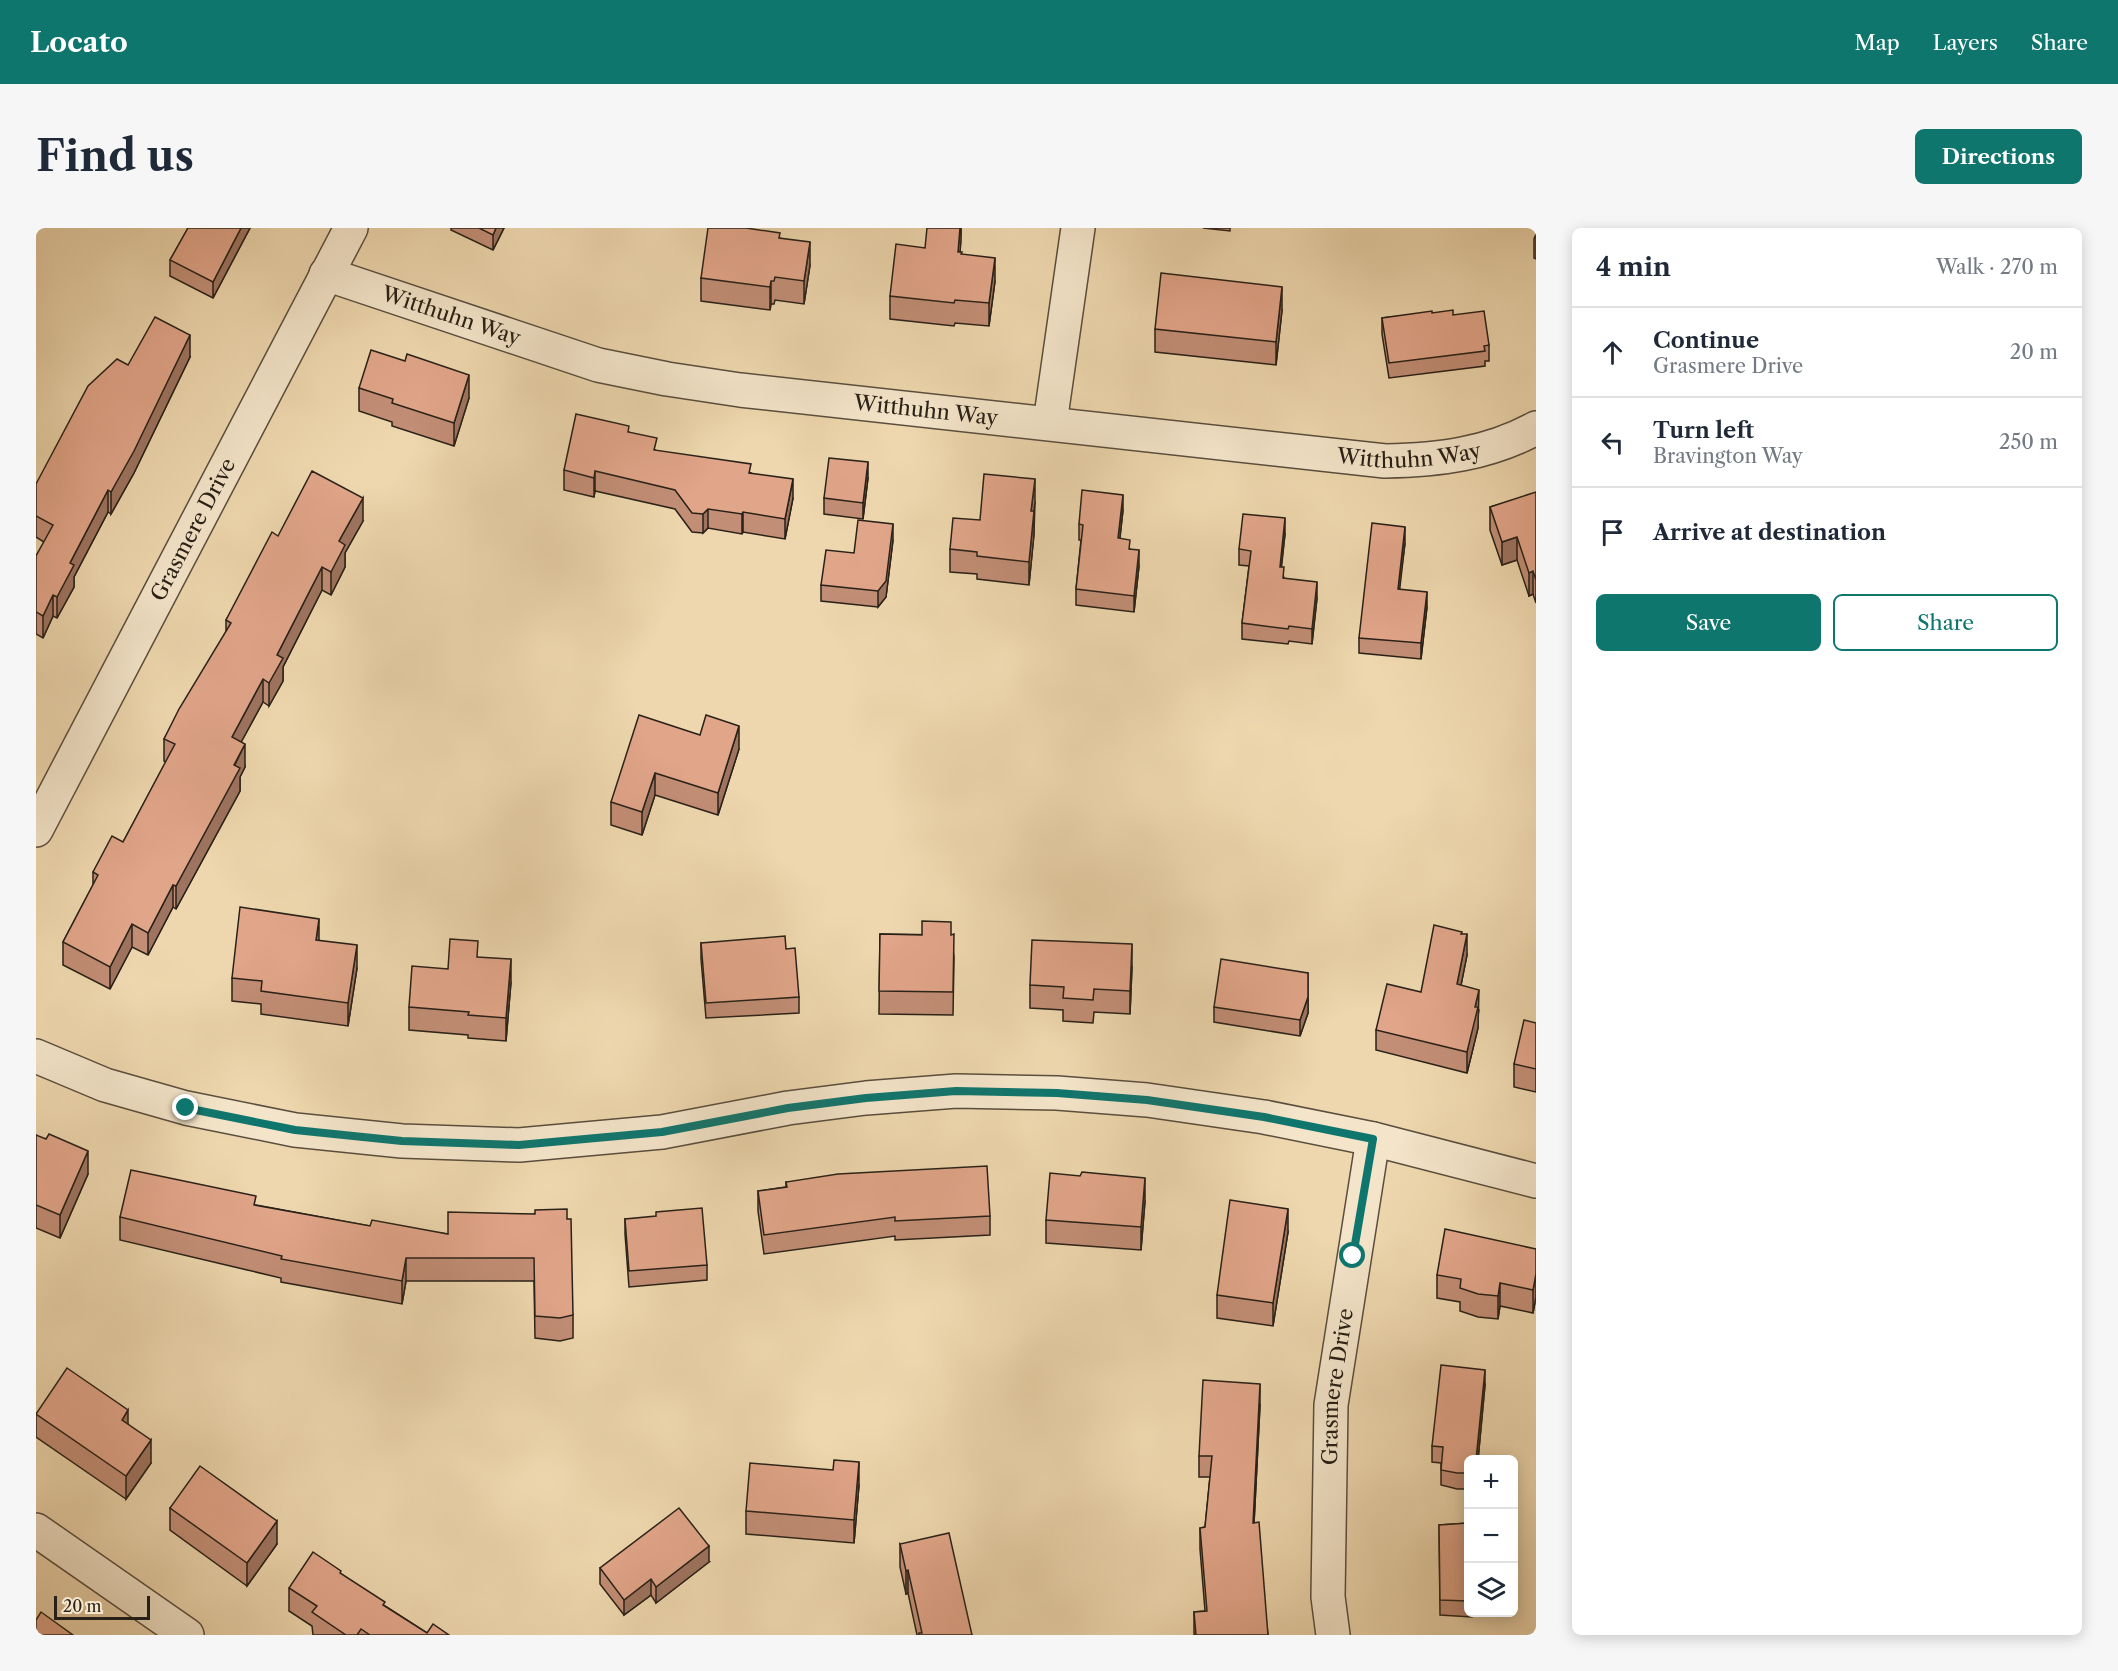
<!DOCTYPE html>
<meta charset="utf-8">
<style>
body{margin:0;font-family:"Libre Caslon Text",serif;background:#f6f6f7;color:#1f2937}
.controls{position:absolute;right:18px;bottom:18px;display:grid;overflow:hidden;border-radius:9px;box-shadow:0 3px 15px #0003}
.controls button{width:54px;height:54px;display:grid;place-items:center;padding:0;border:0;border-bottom:2px solid #e0e1e3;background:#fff;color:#1f2937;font:30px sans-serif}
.scale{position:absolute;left:18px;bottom:15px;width:96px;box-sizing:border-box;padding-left:6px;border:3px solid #292118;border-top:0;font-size:16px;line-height:21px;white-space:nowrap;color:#292118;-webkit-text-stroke:4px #f4e5ca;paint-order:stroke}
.stop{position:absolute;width:18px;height:18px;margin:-14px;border:4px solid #0f766e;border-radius:50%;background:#fff}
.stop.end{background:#0f766e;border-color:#fff;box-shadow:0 2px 6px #0008}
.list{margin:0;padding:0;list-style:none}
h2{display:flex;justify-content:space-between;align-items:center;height:78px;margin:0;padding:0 24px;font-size:26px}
h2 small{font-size:20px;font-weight:400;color:#747a83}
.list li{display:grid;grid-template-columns:39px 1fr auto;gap:18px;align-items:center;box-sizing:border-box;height:90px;padding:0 24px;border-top:2px solid #e0e1e3}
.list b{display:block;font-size:22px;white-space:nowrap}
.list p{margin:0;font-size:20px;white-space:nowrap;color:#747a83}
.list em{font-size:20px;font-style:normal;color:#747a83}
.actions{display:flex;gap:12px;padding:18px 24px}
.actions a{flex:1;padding:14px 0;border:2px solid #0f766e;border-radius:9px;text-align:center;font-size:21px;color:#0f766e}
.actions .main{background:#0f766e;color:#fff}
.icon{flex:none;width:33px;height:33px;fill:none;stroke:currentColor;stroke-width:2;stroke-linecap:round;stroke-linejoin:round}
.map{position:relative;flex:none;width:1500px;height:1407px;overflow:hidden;border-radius:9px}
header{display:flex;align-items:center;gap:36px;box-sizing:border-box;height:84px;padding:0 30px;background:#0f766e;color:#fff}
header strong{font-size:28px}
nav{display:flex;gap:33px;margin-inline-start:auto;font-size:21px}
.intro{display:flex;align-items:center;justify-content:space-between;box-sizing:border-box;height:144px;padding:0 36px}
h1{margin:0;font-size:42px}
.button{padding:15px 27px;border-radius:9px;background:#0f766e;color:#fff;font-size:21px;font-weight:700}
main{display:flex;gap:36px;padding:0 36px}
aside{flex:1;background:#fff;border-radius:9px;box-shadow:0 3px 15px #0003}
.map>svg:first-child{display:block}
</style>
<header>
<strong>Locato</strong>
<nav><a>Map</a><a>Layers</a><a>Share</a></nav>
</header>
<div class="intro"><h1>Find us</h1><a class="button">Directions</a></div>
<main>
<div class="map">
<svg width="1500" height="1407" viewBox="0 0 1500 1407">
<rect width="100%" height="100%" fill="#eed7ae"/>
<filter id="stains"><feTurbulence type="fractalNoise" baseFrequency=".00333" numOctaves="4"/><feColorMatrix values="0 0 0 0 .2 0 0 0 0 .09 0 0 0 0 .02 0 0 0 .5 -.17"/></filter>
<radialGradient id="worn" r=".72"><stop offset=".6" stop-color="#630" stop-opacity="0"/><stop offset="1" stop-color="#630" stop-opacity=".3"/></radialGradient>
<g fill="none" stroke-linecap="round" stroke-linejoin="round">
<defs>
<g id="minor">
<path id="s1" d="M290,46L562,137L631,151L704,162L1349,233C1403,232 1452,226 1500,200"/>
<path d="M1014,195L1042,0"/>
<path id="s2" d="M0,602L315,0"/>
<path d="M0,828L69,857L150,880L259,902L366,913L483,917L626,904L752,880L830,870L920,863L1021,865L1111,872L1228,889L1337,911L1500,953"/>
<path d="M0,1302L151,1407"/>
<path id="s3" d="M1297,1407L1292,1369L1295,1177L1337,911"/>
</g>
</defs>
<use href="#minor" stroke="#5a4e3e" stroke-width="36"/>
<use href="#minor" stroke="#f4e5ca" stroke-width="33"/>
</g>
<g fill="#c28e76" stroke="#292118" stroke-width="1.5">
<path d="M152,0H214L177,70L134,48V32Z"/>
<path d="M415,0H468L457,22L415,2Z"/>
<path d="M925,0L924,24L926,26L959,53L953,98L919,95L918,98L854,91V68L889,20Z"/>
<path d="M1167,0H1194V3Z"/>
<path d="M1500,6V31L1498,30V11Z"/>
<path d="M744,10L774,37L768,76L739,72L738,76H735L734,82L665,73V50Z"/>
<path d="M1246,82L1240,137L1119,124V101Z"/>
<path d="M1396,85L1417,87L1453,117V133H1449V138L1353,150L1346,106V90Z"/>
<path d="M154,129L98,245L75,286L72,284L38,349V359L21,390L17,388L7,410L0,406V328L8,314L0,309V256L92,137Z"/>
<path d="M323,160L433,170L418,218L356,198V194L323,183Z"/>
<path d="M593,204L621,223L715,245L757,270L749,311L707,304L706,306L672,300L667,305L656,304L639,281L559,263L558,269L528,262V242Z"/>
<path d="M832,250L827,291L788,286V270Z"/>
<path d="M1500,265V375L1497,366L1493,368L1481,332L1466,337L1454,302V279Z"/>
<path d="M999,274L998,306L993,357L941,351V346L914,344V321L944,292Z"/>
<path d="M1087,282L1084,310L1094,321L1103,338L1098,384L1040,377V361L1045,312H1043V296Z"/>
<path d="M327,293L309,325V339L295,367L286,362L247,439V453L233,478L227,474L205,514L209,539L204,549V563L140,681L137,679L112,727L96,719L74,761L27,737V714L57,657V644L87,614L130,534L128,533V511L190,405V392L242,308Z"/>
<path d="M1249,306L1245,339L1248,350L1281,370L1276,416L1253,413L1252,416L1206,411V395L1213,338L1203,337V321Z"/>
<path d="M857,312L850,369L842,379L785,373V357L818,325Z"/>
<path d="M1369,315L1363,361L1391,379L1385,431L1323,425V410Z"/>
<path d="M664,507L703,521L682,587L619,567L606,607L575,597V574Z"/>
<path d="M844,706L915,707L918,729L917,787L843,786Z"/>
<path d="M1426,706L1431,727L1425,757L1443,782L1442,788V800L1431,845L1340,822V802L1385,764Z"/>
<path d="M283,713L321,740L312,798L225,786V776L196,773V750Z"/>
<path d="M665,715L763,769V785L670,790L665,731Z"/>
<path d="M442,729L475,754L470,813L432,810V807L373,802V779L412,741Z"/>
<path d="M1096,739L1094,786L1058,784L1057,795L1027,793V782L994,780V757Z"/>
<path d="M1272,745V785L1264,808L1178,794V779Z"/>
<path d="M1500,795V864L1478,859V836Z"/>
<path d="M0,907L52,946L24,1010L0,1000Z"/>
<path d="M750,954L954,988V1007L859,1012V1008L728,1026L722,983V963L750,959Z"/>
<path d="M1109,973L1105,1022L1010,1015V992Z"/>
<path d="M220,977L334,998L412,1006L499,986L537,1087V1110L524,1113L499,1110L498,1053H370L366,1076L245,1054V1050L84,1012V989Z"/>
<path d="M589,991L671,1037V1052L593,1059L589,1006Z"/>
<path d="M1252,1004L1237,1098L1181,1090V1067Z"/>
<path d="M1500,1021V1069L1497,1085L1464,1078L1462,1091L1442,1089L1424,1083V1074L1401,1070V1047Z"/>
<path d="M1449,1157L1442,1232H1432V1261H1421L1405,1257V1235L1396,1234V1218Z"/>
<path d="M1224,1177L1218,1295L1232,1407H1158V1384L1169,1383L1164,1321V1300L1169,1299L1174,1249H1163V1228Z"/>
<path d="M0,1185L92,1196L115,1235L90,1271L0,1209Z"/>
<path d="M797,1242L823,1257L818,1315L710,1306V1283Z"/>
<path d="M134,1280L241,1316L211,1358L134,1302Z"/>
<path d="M1432,1295V1384H1436V1389L1404,1387L1403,1297Z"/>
<path d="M864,1316L936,1407H881L872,1365L870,1366L864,1339Z"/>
<path d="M673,1334L620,1375L615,1367L588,1387L564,1356V1340Z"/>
<path d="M305,1346L349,1378L391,1405L413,1407H277L276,1398L253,1383V1360Z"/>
</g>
<g fill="#9e7460" stroke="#292118" stroke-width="1.5">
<path d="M205,0H214L177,70V54Z"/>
<path d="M460,0H468L457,22V7Z"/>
<path d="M924,0H925V13L922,47V24Z"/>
<path d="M774,14V37L768,76V53Z"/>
<path d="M959,30V53L953,98V75Z"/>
<path d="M735,53V76L734,82V59Z"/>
<path d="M1246,59V82L1240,137V114Z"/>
<path d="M154,107V129L98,245L75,286V264Z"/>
<path d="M433,147V170L418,218V195Z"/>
<path d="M832,234V250L827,291V275Z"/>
<path d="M559,243V263L558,269V250Z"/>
<path d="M757,251V270L749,311V291Z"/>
<path d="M999,251V274L995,306V283Z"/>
<path d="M72,262V284L38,349V359L21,390V369L34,335Z"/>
<path d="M1087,267V282L1082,326V310Z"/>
<path d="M327,270V293L309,325V339L295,367V344L303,313Z"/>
<path d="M672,281V300L667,305V286Z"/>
<path d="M998,283V306L993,357V334Z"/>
<path d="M707,284V304L706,306V286Z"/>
<path d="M1249,290V306L1244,354V339Z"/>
<path d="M857,296V312L850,369L842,379V363Z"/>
<path d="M1369,299V315L1362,376V361Z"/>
<path d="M1481,309V332L1466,337V314Z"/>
<path d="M1103,322V338L1098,384V368Z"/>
<path d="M286,339V362L247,439V453L233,478V455L241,427Z"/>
<path d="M1497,343V366L1493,368V345Z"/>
<path d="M1281,354V370L1276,416V401Z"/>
<path d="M1391,364V379L1385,431V415Z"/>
<path d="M17,367V388L7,410V388Z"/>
<path d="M227,451V474L196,531V509Z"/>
<path d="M703,498V521L682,587V565Z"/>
<path d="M209,516V539L204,549V563L140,681V658Z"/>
<path d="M619,545V567L606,607V584Z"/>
<path d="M137,657V679L112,727V705Z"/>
<path d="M283,691V714L280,712Z"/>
<path d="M96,696V719L74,761V739Z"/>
<path d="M1431,706V727L1421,777V756Z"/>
<path d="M1096,716V739L1094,786V763Z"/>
<path d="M321,717V740L312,798V775Z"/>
<path d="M475,731V754L470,813V790Z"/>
<path d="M1443,762L1442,800L1431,845V824L1439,779Z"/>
<path d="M1272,769V785L1264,808V792Z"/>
<path d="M52,923V946L24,1010V987Z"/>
<path d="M1109,950V973L1105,1022V999Z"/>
<path d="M1252,981V1004L1237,1098V1075Z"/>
<path d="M370,1030V1053L366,1076V1053Z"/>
<path d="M1500,1046V1069L1497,1085V1062Z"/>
<path d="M1464,1055V1078L1462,1091V1068Z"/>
<path d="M1449,1142V1157L1442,1232H1440Z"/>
<path d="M1224,1156V1177L1217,1316V1295Z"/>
<path d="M92,1182V1205L86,1192Z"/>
<path d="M115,1212V1235L90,1271V1248Z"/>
<path d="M823,1234V1257L818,1315V1292Z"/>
<path d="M241,1293V1316L211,1358V1335Z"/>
<path d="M673,1318V1334L620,1375V1359Z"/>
<path d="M872,1342V1365L870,1366V1343Z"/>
<path d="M615,1351V1367L588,1387V1372Z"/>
</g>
<g fill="#e1a589" stroke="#292118" stroke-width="1.5">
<path d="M152,0H205L177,54L134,32Z"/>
<path d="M443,0H460L457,7Z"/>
<path d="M672,0H710L744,5L743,10L774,14L768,53L739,49L738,53H735L734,59L665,50Z"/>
<path d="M891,0H924L922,24H926L925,26L959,30L953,75L919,72L918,75L854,68L860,16L889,20Z"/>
<path d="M1125,45L1246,59L1240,114L1119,101Z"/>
<path d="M1417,82V87L1448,83L1453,117L1448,118L1449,123L1353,135L1346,90L1396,83V85Z"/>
<path d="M119,89L154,107L98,223L75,264L72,262L34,335L38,337L21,369L17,367L7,388L0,384V328L17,297L0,288V256L52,158L81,131L92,137Z"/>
<path d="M335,122L369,133L371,126L433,147L418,195L356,175L357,171L323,160Z"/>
<path d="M540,186L593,198L592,204L621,210L618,222L715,236L713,245L757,251L749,291L707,284L706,286L672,281L667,286L656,285L639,262L559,243L558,250L528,242Z"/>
<path d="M793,230L832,234L827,275L788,270Z"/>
<path d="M276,243L327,270L303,313L309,317L295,344L286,339L241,427L247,430L233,455L227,451L196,509L209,516L198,537L204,540L140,658L137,657L112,705L96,696L74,739L27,714L62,647L57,644L76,608L87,614L139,516L128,511L143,481L195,395L190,392L236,304L242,308Z"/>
<path d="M948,246L999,251L995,283H998L993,334L941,328V324L914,321L917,290L944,292Z"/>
<path d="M1046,262L1087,267L1082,310L1094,312L1093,321L1103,322L1098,368L1040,361L1047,297L1043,296Z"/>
<path d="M1500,264V352L1497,343L1493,345L1481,309L1466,314L1454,279Z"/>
<path d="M1207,286L1249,290L1244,339H1248L1247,350L1281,354L1276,401L1253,398L1252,401L1206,395L1215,323L1203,321Z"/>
<path d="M822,292L857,296L850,353L842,363L785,357L790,322L818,325Z"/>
<path d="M1336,295L1369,299L1362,361L1391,364L1385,415L1323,410Z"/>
<path d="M603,487L664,507L670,487L703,498L682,565L619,545L606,584L575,574Z"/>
<path d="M204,679L283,691L280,712L321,717L312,775L225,763L226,753L196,750Z"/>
<path d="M886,693L915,694V707L918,706L917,764L843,763L844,706L886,707Z"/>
<path d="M1398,697L1426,704L1425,706H1431L1421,756L1443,762L1439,779H1442L1431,824L1340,802L1351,756L1385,764Z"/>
<path d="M749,708L750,721L759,720L763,769L670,775L665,715Z"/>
<path d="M414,711L442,713L441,729L475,731L470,790L432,787L433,784L373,779L376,738L412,741Z"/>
<path d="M996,712L1096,716L1094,763L1058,761L1057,772L1027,770L1028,759L994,757Z"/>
<path d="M1185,731L1272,745V769L1264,792L1178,779Z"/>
<path d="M1488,792L1500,795V841L1478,836Z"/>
<path d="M13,906L52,923L24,987L0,977V907L10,911Z"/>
<path d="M951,938L954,988L859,993V989L728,1007L722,963L751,959L750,954L802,946Z"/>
<path d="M95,942L220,968L218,977L334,998L336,992L412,1006V984L499,986V982L531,981V991H535L537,1087L524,1090L499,1088L498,1030H370L366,1053L245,1031L246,1028L84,989Z"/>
<path d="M1046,944L1109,950L1105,999L1010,992L1014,945L1044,948Z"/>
<path d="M1194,972L1252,981L1237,1075L1181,1067Z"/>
<path d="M666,980L671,1037L593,1043L589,991L620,988V984Z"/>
<path d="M1409,1001L1500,1021V1046L1497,1062L1464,1055L1462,1068L1442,1066L1424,1060L1425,1051L1401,1047Z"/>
<path d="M1405,1137L1449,1142L1440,1232H1432V1245H1421L1405,1242L1407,1219L1396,1218Z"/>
<path d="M31,1140L92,1182L86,1192L115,1212L90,1248L0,1186Z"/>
<path d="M1167,1152L1224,1156L1217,1295L1223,1294L1232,1407H1160L1158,1384L1171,1383L1164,1300L1169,1299L1176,1228H1163Z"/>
<path d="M798,1232L823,1234L818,1292L710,1283L714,1235L797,1242Z"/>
<path d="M164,1238L241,1293L211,1335L134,1280Z"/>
<path d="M643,1280L673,1318L620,1359L615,1351L588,1372L564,1340Z"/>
<path d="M1432,1295V1373L1404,1372L1403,1297Z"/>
<path d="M913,1305L936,1407H883V1405H886L872,1342L870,1343L864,1316Z"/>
<path d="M277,1324L305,1343L304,1345L349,1374L347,1377L391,1405L397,1396L413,1407H334L325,1401L321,1407H310L276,1384L281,1378L253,1360Z"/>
<path d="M5,1384L37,1407H0V1392Z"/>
</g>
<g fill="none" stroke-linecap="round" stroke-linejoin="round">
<path stroke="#0f766e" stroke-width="8" d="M150,880L259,902L366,913L483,917L626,904L752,880L830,870L920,863L1021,865L1111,872L1228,889L1337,911L1317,1028"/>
</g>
<g text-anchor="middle" stroke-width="5" stroke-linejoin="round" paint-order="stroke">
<g font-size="21" fill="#292118" stroke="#f4e5ca">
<text dy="7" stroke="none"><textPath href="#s1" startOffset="132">Witthuhn Way</textPath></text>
<text dy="7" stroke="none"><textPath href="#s1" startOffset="618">Witthuhn Way</textPath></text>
<text dy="7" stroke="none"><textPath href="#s1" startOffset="1104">Witthuhn Way</textPath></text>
<text dy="7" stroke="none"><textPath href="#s2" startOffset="339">Grasmere Drive</textPath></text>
<text dy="7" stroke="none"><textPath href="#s3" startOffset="249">Grasmere Drive</textPath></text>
</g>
</g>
<rect width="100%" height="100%" filter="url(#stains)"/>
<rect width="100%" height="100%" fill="url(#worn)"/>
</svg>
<div class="controls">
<button>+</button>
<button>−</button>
<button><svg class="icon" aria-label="layers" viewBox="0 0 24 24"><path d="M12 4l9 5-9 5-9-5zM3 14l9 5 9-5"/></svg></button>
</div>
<div class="scale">20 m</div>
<div class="stop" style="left:1317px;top:1028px"></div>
<div class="stop end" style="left:150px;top:880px"></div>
</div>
<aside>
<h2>4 min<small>Walk · 270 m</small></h2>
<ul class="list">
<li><svg class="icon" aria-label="ahead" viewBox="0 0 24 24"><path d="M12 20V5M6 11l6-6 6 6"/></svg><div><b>Continue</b><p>Grasmere Drive</p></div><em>20 m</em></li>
<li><svg class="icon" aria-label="left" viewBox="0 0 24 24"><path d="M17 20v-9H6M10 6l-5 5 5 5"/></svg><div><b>Turn left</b><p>Bravington Way</p></div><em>250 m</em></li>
<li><svg class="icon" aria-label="arrive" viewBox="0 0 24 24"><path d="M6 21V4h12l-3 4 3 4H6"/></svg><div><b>Arrive at destination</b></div></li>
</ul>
<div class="actions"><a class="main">Save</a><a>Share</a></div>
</aside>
</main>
